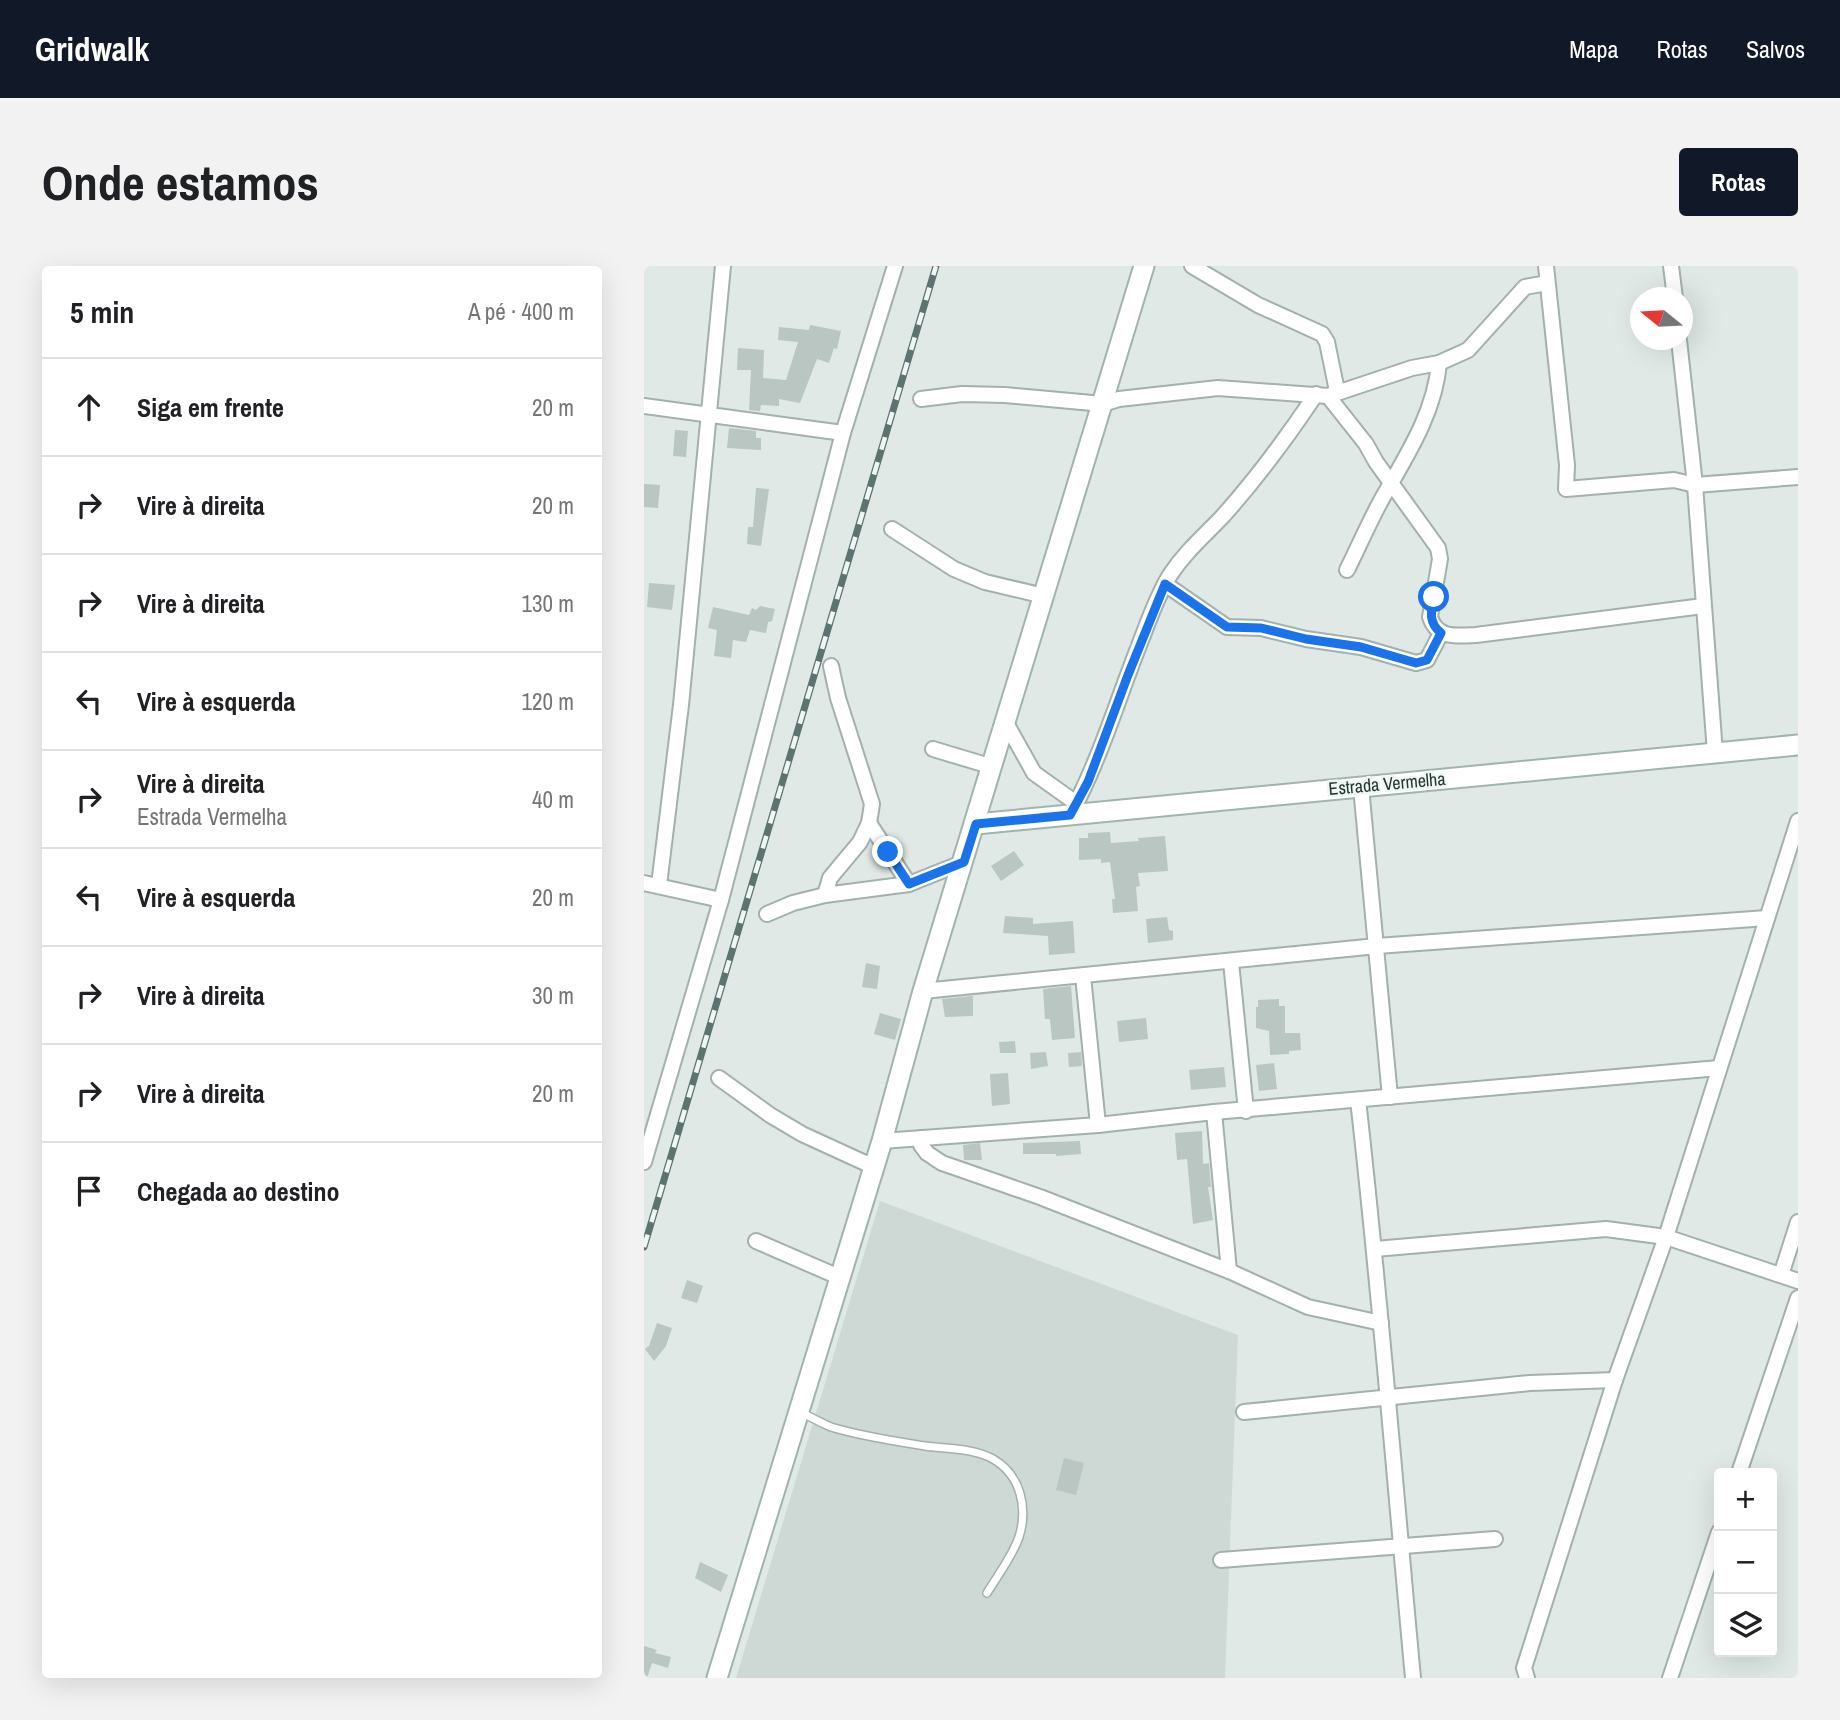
<!DOCTYPE html>
<html lang="pt">
<meta charset="utf-8">
<style>
body{margin:0;font-family:"Archivo Narrow",sans-serif;background:#f2f2f2;color:#202124}
.controls{position:absolute;right:21px;bottom:21px;display:grid;overflow:hidden;border-radius:7px;box-shadow:0 7px 28px #0002}
.controls button{width:63px;height:63px;display:grid;place-items:center;padding:0;border:0;border-bottom:2px solid #e0e0e0;background:#fff;color:#202124;font:35px sans-serif}
.compass{position:absolute;left:986px;top:21px;width:63px;height:63px;border-radius:50%;background:#fff;box-shadow:0 7px 28px #0002;rotate:288deg}
.stop{position:absolute;width:21px;height:21px;margin:-16px;border:5px solid #1a73e8;border-radius:50%;background:#fff}
.stop.end{background:#1a73e8;border-color:#fff;box-shadow:0 2px 7px #0008}
.list{margin:0;padding:0;list-style:none}
h2{display:flex;justify-content:space-between;align-items:center;height:91px;margin:0;padding:0 28px;font-size:30px}
h2 small{font-size:23px;font-weight:400;color:#757577}
.list li{display:grid;grid-template-columns:46px 1fr auto;gap:21px;align-items:center;box-sizing:border-box;height:98px;padding:0 28px;border-top:2px solid #e0e0e0}
.list b{display:block;font-size:26px;white-space:nowrap}
.list p{margin:0;font-size:23px;white-space:nowrap;color:#757577}
.list em{font-size:23px;font-style:normal;color:#757577}
.icon{flex:none;width:38px;height:38px;fill:none;stroke:currentColor;stroke-width:2;stroke-linecap:round;stroke-linejoin:round}
.map{position:relative;flex:none;width:1154px;height:1412px;overflow:hidden;border-radius:7px}
header{display:flex;align-items:center;gap:42px;box-sizing:border-box;height:98px;padding:0 35px;background:#111827;color:#fff}
header strong{font-size:33px}
nav{display:flex;gap:38px;margin-inline-start:auto;font-size:24px}
.intro{display:flex;align-items:center;justify-content:space-between;box-sizing:border-box;height:168px;padding:0 42px}
h1{margin:0;font-size:49px}
.button{padding:18px 32px;border-radius:7px;background:#111827;color:#fff;font-size:24px;font-weight:700}
main{display:flex;gap:42px;padding:0 42px}
aside{flex:1;background:#fff;border-radius:7px;box-shadow:0 7px 28px #0002}
.map>svg:first-child{display:block}
</style>
<header>
<strong>Gridwalk</strong>
<nav><a>Mapa</a><a>Rotas</a><a>Salvos</a></nav>
</header>
<div class="intro"><h1>Onde estamos</h1><a class="button">Rotas</a></div>
<main>
<aside>
<h2>5 min<small>A pé · 400 m</small></h2>
<ul class="list">
<li><svg class="icon" aria-label="ahead" viewBox="0 0 24 24"><path d="M12 20V5M6 11l6-6 6 6"/></svg><div><b>Siga em frente</b></div><em>20 m</em></li>
<li><svg class="icon" aria-label="right" viewBox="0 0 24 24"><path d="M7 20v-9h11M14 6l5 5-5 5"/></svg><div><b>Vire à direita</b></div><em>20 m</em></li>
<li><svg class="icon" aria-label="right" viewBox="0 0 24 24"><path d="M7 20v-9h11M14 6l5 5-5 5"/></svg><div><b>Vire à direita</b></div><em>130 m</em></li>
<li><svg class="icon" aria-label="left" viewBox="0 0 24 24"><path d="M17 20v-9H6M10 6l-5 5 5 5"/></svg><div><b>Vire à esquerda</b></div><em>120 m</em></li>
<li><svg class="icon" aria-label="right" viewBox="0 0 24 24"><path d="M7 20v-9h11M14 6l5 5-5 5"/></svg><div><b>Vire à direita</b><p>Estrada Vermelha</p></div><em>40 m</em></li>
<li><svg class="icon" aria-label="left" viewBox="0 0 24 24"><path d="M17 20v-9H6M10 6l-5 5 5 5"/></svg><div><b>Vire à esquerda</b></div><em>20 m</em></li>
<li><svg class="icon" aria-label="right" viewBox="0 0 24 24"><path d="M7 20v-9h11M14 6l5 5-5 5"/></svg><div><b>Vire à direita</b></div><em>30 m</em></li>
<li><svg class="icon" aria-label="right" viewBox="0 0 24 24"><path d="M7 20v-9h11M14 6l5 5-5 5"/></svg><div><b>Vire à direita</b></div><em>20 m</em></li>
<li><svg class="icon" aria-label="arrive" viewBox="0 0 24 24"><path d="M6 21V4h12l-3 4 3 4H6"/></svg><div><b>Chegada ao destino</b></div></li>
</ul>
</aside>
<div class="map">
<svg width="1154" height="1412" viewBox="0 0 1154 1412">
<rect width="100%" height="100%" fill="#e0e9e6"/>
<path fill="#ced9d5" d="M236,935L594,1069L581,1412H92Z"/>
<g fill="#b9c6c2">
<path d="M166,59L197,65L193,83L190,82L185,97L173,93L156,137L135,133V140L117,139L116,145L105,144L107,104H93L94,82L120,84L119,112L142,114L154,76L134,74L135,61L165,64Z"/>
<path d="M85,162L112,165V172H117V184L83,182Z"/>
<path d="M31,164L44,165L42,191L29,190Z"/>
<path d="M0,218L16,219L14,242L0,241Z"/>
<path d="M112,222L125,223L117,280L103,278L104,261H109Z"/>
<path d="M5,317L31,319L28,344L3,341Z"/>
<path d="M116,340L131,343L128,355L124,356L122,367L106,364L102,376L89,374L87,392L70,390L73,364L64,362L69,341L105,349L108,342L112,344Z"/>
<path d="M466,566L467,577L495,575L494,572L521,570L524,605L494,607L496,620L492,621L494,645L469,647L468,633H471L466,596L457,597V593L435,594V572H444V567Z"/>
<path d="M370,585L380,599L357,615L347,600Z"/>
<path d="M361,650L389,652V658L429,655L431,687L405,689L404,670L359,667Z"/>
<path d="M523,651L525,664L529,665V674L504,677L502,653Z"/>
<path d="M222,697L236,700L233,723L218,721Z"/>
<path d="M427,720L431,772L408,774L406,753H401L399,723Z"/>
<path d="M329,730V750L301,751L298,733Z"/>
<path d="M635,733V740H641V767H656L657,784L645,785V788L626,789L625,765L612,762V741H614V734Z"/>
<path d="M236,747L257,753L251,774L230,768Z"/>
<path d="M502,752L504,773L475,776L473,755Z"/>
<path d="M371,775L372,787H356L355,776Z"/>
<path d="M402,786L404,800L387,803L386,787Z"/>
<path d="M437,786L438,800L425,801L424,787Z"/>
<path d="M630,797L633,823L615,825L612,799Z"/>
<path d="M580,801L582,821L547,824L545,804Z"/>
<path d="M364,807L366,838L348,840L346,808Z"/>
<path d="M558,865L559,898L565,897L567,921H564L569,954L549,958L543,893L533,894L531,867Z"/>
<path d="M436,875L437,888L412,890V888H379V877Z"/>
<path d="M336,877L338,894H320L319,879Z"/>
<path d="M43,1014L59,1020L53,1037L37,1032Z"/>
<path d="M13,1057L28,1062L22,1080L10,1095L1,1083L5,1080Z"/>
<path d="M420,1192L440,1197L432,1229L412,1224Z"/>
<path d="M56,1296L84,1309L77,1326L51,1312Z"/>
<path d="M0,1380L13,1384L11,1387L27,1391L24,1402L8,1397L3,1412H0Z"/>
</g>
<g fill="none" stroke-linecap="round" stroke-linejoin="round">
<defs>
<path id="lane" d="M158,1147C167,1151 177,1157 187,1161C216,1170 250,1175 281,1180C302,1183 329,1182 349,1193C377,1209 384,1242 375,1271C368,1291 354,1309 343,1327"/>
<g id="street">
<path d="M548,0L614,39L678,68L683,76L693,125"/>
<path d="M902,0L923,199L922,223L1030,214L1051,219L1154,211"/>
<path d="M1027,0L1031,32"/>
<path d="M1035,74L1051,219L1071,487"/>
<path d="M684,130L722,178L732,196L794,282L796,293L786,351C793,373 812,370 832,369L1059,340"/>
<path d="M277,133L318,128L361,129L459,138L475,133L574,122L684,130L768,102L795,97L824,84L881,21L903,17"/>
<path d="M0,140L199,167"/>
<path d="M248,263L310,303L341,316L400,330"/>
<path d="M703,304C715,280 726,254 739,231C763,189 791,146 795,97"/>
<path d="M521,318L583,361L617,362L662,373L717,381L772,397L783,394L797,367"/>
<path d="M362,457L390,507L432,537"/>
<path d="M289,483L349,501"/>
<path d="M717,521L746,831"/>
<path d="M426,549C456,494 473,435 496,377C505,354 513,330 526,309C541,286 560,270 579,250C613,212 644,170 672,128"/>
<path d="M225,557L265,618"/>
<path d="M0,617L77,634"/>
<path d="M15,619L37,439L79,0"/>
<path d="M181,629L186,612L216,576L225,557L228,538L194,432L187,400"/>
<path d="M123,648L149,637L181,629L265,618L320,596"/>
<path d="M587,696L602,845"/>
<path d="M439,710L454,859"/>
<path d="M279,725L733,680L1123,652"/>
<path d="M75,812L126,849L158,868L230,901"/>
<path d="M714,834C736,1026 751,1219 769,1412"/>
<path d="M570,846L585,1005"/>
<path d="M277,872V879L283,887L298,897L396,931L585,1005L664,1041L737,1057"/>
<path d="M238,875L454,859L570,846L1075,802"/>
<path d="M0,896L77,634L199,167L251,0"/>
<path d="M112,975L195,1011"/>
<path d="M731,983L962,963L1022,971L1154,1015"/>
<path d="M1137,1009L1154,956"/>
<path d="M600,1146L886,1117L971,1114"/>
<path d="M1095,1207L1154,1032"/>
<path d="M577,1294L851,1273"/>
<path d="M883,1412L880,1402L971,1114L1022,971L1154,555"/>
<path d="M1026,1412L1075,1266"/>
</g>
<g id="secondary">
<path d="M332,558L1154,479"/>
<path d="M73,1412L238,875L279,725L500,0"/>
</g>
</defs>
<use href="#lane" stroke="#a3b0ad" stroke-width="10"/>
<use href="#street" stroke="#a3b0ad" stroke-width="18"/>
<use href="#secondary" stroke="#a0b4ae" stroke-width="23"/>
<use href="#lane" stroke="#fff" stroke-width="7"/>
<use href="#street" stroke="#fff" stroke-width="14"/>
<use href="#secondary" stroke="#fff" stroke-width="19"/>
<defs>
<path id="rail" d="M0,981L292,0"/>
</defs>
<use href="#rail" stroke="#5d736f" stroke-width="7"/>
<use href="#rail" stroke="#f0f6f3" stroke-width="4.5" stroke-dasharray="13" stroke-linecap="butt"/>
</g>
<g fill="none" stroke-linecap="round" stroke-linejoin="round">
<path stroke="#1a73e8" stroke-width="9" d="M244,586L265,618L320,596L332,558L426,549L444,516L484,409L521,318L583,361L617,362L662,373L717,381L772,397L783,394L797,367C784,356 787,346 790,331"/>
</g>
<g text-anchor="middle" stroke-width="5" stroke-linejoin="round" paint-order="stroke">
<g font-size="18" fill="#223734" stroke="#f0f6f3">
<text transform="translate(743 518) rotate(-5)" y="6">Estrada Vermelha</text>
</g>
</g>
</svg>
<div class="controls">
<button>+</button>
<button>−</button>
<button><svg class="icon" aria-label="layers" viewBox="0 0 24 24"><path d="M12 4l9 5-9 5-9-5zM3 14l9 5 9-5"/></svg></button>
</div>
<svg class="compass" viewBox="-18 -18 36 36"><path d="M0-13l5 13h-10z" fill="#e53935"/><path d="M0 13l5-13h-10z" fill="#757577"/></svg>
<div class="stop" style="left:790px;top:331px"></div>
<div class="stop end" style="left:244px;top:586px"></div>
</div>
</main>
